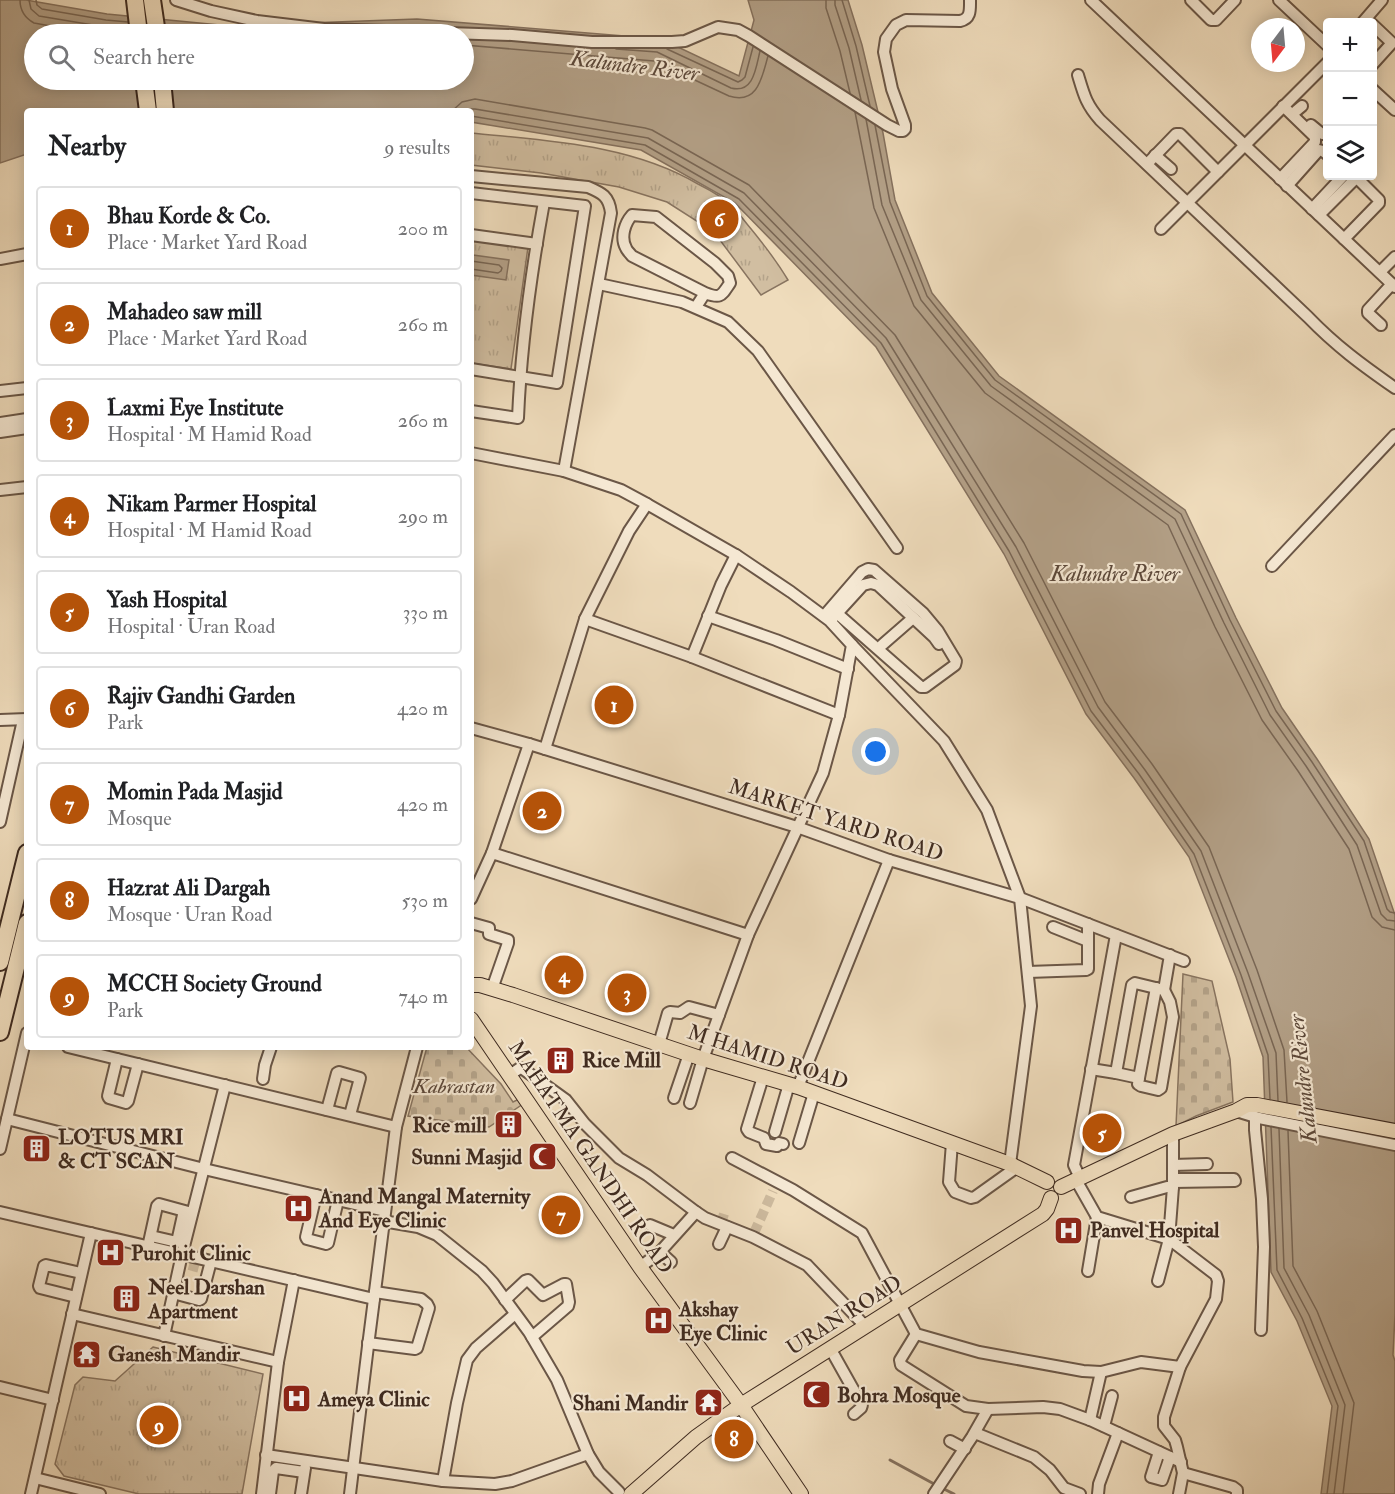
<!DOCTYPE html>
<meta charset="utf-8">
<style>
body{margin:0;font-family:"IM FELL Double Pica",serif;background:#f6f6f6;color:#202124}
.controls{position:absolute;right:18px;top:18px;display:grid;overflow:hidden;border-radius:6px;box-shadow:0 3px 15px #0003}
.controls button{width:54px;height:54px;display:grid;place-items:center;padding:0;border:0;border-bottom:2px solid #e0e0e0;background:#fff;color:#202124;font:30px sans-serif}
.compass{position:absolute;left:1251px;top:18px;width:54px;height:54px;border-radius:50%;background:#fff;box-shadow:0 3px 15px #0003;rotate:196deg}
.you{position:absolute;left:876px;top:752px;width:21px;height:21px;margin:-15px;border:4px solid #fff;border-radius:50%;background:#1a73e8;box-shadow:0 0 0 9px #1a73e833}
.badge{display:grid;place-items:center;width:39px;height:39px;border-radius:50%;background:#b45309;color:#fff;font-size:20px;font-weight:700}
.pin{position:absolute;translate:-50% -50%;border:3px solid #fff;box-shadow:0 2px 6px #0006}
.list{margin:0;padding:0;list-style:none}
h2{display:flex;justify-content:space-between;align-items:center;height:78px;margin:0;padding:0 24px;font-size:26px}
h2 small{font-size:20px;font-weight:400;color:#757577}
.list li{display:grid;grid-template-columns:39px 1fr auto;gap:18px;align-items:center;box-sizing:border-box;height:84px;margin:0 12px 12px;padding:0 12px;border:2px solid #e0e0e0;border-radius:6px}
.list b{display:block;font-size:22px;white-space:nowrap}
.list p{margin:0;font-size:20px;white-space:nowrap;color:#757577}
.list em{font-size:20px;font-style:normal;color:#757577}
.icon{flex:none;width:33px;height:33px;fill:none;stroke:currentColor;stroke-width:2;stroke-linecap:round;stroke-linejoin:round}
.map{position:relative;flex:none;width:1395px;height:1494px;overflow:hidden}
.search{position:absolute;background:#fff;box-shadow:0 3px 15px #0003;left:24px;top:24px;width:450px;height:66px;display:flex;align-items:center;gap:15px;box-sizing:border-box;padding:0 21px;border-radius:33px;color:#757577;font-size:22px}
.panel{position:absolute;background:#fff;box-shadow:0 3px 15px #0003;left:24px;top:108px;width:450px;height:942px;border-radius:6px}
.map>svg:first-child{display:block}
</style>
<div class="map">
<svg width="1395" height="1494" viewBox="0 0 1395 1494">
<defs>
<pattern id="grass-tufts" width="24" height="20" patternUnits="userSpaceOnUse" patternTransform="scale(1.5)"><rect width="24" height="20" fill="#d1bea1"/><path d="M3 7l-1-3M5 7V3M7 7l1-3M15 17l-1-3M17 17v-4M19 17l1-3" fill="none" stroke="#b4a38a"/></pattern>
<pattern id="cemetery-stones" width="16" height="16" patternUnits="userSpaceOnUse" patternTransform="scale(1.5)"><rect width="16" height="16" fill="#d1bea1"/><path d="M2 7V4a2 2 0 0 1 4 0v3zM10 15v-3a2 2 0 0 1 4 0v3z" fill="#b4a38a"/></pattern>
</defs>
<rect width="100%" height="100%" fill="#efdcbc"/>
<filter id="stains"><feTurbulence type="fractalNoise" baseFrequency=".00333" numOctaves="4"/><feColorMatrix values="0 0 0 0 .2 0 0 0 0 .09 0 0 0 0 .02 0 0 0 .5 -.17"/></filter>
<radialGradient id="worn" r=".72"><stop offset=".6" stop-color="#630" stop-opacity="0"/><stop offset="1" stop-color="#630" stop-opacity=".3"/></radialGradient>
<g fill="url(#grass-tufts)" stroke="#887460" stroke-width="1.5">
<path d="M471,133C548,141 630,144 698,184C710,190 723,197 733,207C738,212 742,218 747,224C762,242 776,260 788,280L761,295L714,232L667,202L619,187L541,173L471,165Z"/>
<path d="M471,239L528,247L511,369L471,363Z"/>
<path d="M153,1347L263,1374L242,1494H139L64,1476L55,1464L75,1385L83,1377L115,1381Z"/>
</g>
<g fill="url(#cemetery-stones)" stroke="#887460" stroke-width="1.5">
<path d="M1183,974L1212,981L1230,1059L1233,1102L1196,1116L1176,1126Z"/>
<path d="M427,1047H454L456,1049L466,1047L501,1084L513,1102L521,1098L523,1104L489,1127L408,1116Z"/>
</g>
<g fill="#b3a087" stroke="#85715e" stroke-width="1.5" fill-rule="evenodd">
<path d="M0,0H26L107,14L230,26L417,19L661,39L739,76L754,20L748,0H848L862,45L883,133L895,200L932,293L999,376L1185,510L1236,618L1282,708L1317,759L1369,839L1395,915V1314L1393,1355L1395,1361V1494H1321L1332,1406L1297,1321L1271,1272L1263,1057L1236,977L1189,857L1134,778L1086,714L1004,554L876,347L735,203L641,150L471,122V111H27V154L0,163ZM34,34H464V80H34Z"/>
<path d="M473,255L509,260L506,280L471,275Z"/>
</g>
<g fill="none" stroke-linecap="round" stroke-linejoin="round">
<g stroke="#796654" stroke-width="1.5">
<path d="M20,0C20,11 25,18 34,23L95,34"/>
<path d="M29,0L31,9L39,16L105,27L129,29"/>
<path d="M36,0L37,5L42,9L106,20L128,22"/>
<path d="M826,0V8L840,51L850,93"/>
<path d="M835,0V5L849,48L861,100"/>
<path d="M842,0L856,46L870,106"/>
<path d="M166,26L230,32L276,30"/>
<path d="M464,45L654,61L729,96C758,105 762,77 768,56"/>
<path d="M616,49L657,52L731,88C754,94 756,67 760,51"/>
<path d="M667,49L738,82L742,80L745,77L753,47"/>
<path d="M452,111L462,102L475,99L645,128L652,130L749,185L895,335L1024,543L1105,702L1152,764L1209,847L1257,970L1284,1050L1287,1102"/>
<path d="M464,111L470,109H475L648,138L744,193L886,338L1016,547L1098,707L1145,770L1201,851L1248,973L1276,1053L1278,1101"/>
<path d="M855,112L874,208L914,306L985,393L1168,525L1215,627L1262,720L1298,771L1349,849L1372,917L1382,927L1395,930"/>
<path d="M471,116L645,145L739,199L881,343L1009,551L1091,711L1139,774L1194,854L1241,975L1268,1055L1270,1099"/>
<path d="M866,119L882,205L921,300L991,386L1175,519L1224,623L1270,715L1306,766L1357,845L1381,914L1387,920L1395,921"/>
<path d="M875,125L890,202L927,296L995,380L1181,514L1230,620L1276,711L1312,762L1364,841L1387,909L1390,912L1395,913"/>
<path d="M471,261L499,265L502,268L501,271L498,273L471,269"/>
<path d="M1271,1127L1277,1270L1302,1318L1338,1406L1327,1494"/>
<path d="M1279,1129L1284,1268L1309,1315L1345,1405L1334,1494"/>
<path d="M1288,1131L1293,1266L1317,1311L1354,1403L1343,1494"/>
</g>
<g stroke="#85715e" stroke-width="3">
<path d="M890,1460L936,1485"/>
<path d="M942,1488L954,1494"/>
</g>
<g stroke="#ccb99d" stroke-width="10" stroke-dasharray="10 5" stroke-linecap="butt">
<path d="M722,1220L724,1214"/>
<path d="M754,1233L773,1191"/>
<path d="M189,1265L208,1270"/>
</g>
<defs>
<g id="minor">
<path d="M176,0L211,11L257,21L324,29L512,35L592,42H672L685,41L718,27L738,30L749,36L887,125L899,131H903L905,129V125L892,89L884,52L886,39L896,25L906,20L960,21C971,19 970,10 970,0"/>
<path d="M1091,0L1395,287"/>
<path d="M1191,0L1211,20H1216L1235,0"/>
<path d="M1279,0L1328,46"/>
<path d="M1363,22L1382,0"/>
<path d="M1372,24L1391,42V44L1372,65"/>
<path d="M1078,75C1084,95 1086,104 1100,120L1308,317C1336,346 1362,365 1395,388"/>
<path d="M1372,89L1395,110"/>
<path d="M1296,111L1302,106"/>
<path d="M1311,125L1322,134H1328"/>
<path d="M1155,155L1171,169"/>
<path d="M1147,164L1176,134H1180L1218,172"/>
<path d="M471,176L588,187C602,193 609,196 611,213L564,471"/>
<path d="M1280,179L1315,142V137L1283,106"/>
<path d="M1287,186L1319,150L1323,151L1328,155"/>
<path d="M471,193L585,206L557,383L471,369"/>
<path d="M1312,209L1343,176"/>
<path d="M1319,215L1355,179L1359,180L1379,200V203L1344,239"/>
<path d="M1161,229L1328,62"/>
<path d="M471,235L537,244"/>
<path d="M0,259L27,254"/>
<path d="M1380,272L1395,257"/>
<path d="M599,284L682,302L728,322L758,351L897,548"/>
<path d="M696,307L705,293C721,299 721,296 730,283L728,276L715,263L656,217L632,215C625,223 620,237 626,248C627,251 630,253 632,256L705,293"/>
<path d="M1381,325L1368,313V310L1392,284"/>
<path d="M0,391L27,388"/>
<path d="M471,411L518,418C521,346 531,273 544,202"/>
<path d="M0,423L27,419"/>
<path d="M0,432L27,428"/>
<path d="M471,453L564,471L621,490L647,504"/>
<path d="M0,490L27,487"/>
<path d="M1272,566L1395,435"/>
<path d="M708,616L776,640L848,669"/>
<path d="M824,616L862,572L868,569L874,570L923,613L938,631L956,661L955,665L925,687H921L831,608"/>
<path d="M585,619L692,657L839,715"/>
<path d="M832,619L863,585L871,583L878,585L934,637L939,644"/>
<path d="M852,645L944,741L987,810L1020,898L1031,1006L1010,1164"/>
<path d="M882,645L913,618"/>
<path d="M692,657L721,585L736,555"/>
<path d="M0,720L27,719"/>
<path d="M471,728L529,744L797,827L889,860L1020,898L1184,961"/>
<path d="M545,749L585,619L629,531L647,504L736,555L791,592L830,621L852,645L839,715L823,773L748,935L703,1059L690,1103"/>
<path d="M0,822L23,720"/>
<path d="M492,853L748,935"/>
<path d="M471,899L492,853L529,744"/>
<path d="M471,923L489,928V934L508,940V943L492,989"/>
<path d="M1053,927L1088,941"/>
<path d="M1028,972L1086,970L1088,969V924"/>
<path d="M659,1044L668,1013L670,1012L680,1013L689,1007L719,1015"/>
<path d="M68,1047L396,1127"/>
<path d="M117,1059L108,1096L109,1098L126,1103L128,1101L138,1064"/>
<path d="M1091,1069L1116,1073L1132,985L1135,983L1164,990L1170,955"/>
<path d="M1116,1073L1139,1078L1138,1084L1141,1086L1158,1090L1161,1088L1173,1017L1170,1002L1164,990"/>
<path d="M510,1075L520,1068L523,1069L566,1100L585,1124L619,1158L647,1175L696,1212L705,1218L753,1237L807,1265L865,1326"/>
<path d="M763,1077L747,1129L749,1132L764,1138L766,1144L777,1146L779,1143L783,1144"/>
<path d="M1139,1078L1156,988"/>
<path d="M263,1079L265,1065L271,1047"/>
<path d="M798,1087L889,860"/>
<path d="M674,1098L689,1054"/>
<path d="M327,1110L337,1073L339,1072L360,1078L350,1115"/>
<path d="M1236,1111L1259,1118L1395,1145"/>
<path d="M1255,1117V1130L1262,1199L1264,1247L1261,1330"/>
<path d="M7,1119L204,1169L385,1211"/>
<path d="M775,1132L789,1084"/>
<path d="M1173,1134V1187L1169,1239L1216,1275L1218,1281L1216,1299L1180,1367L1164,1417V1426L1175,1440L1177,1447L1183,1473L1179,1494"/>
<path d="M799,1143L814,1093"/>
<path d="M952,1143L949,1182L955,1192L971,1198L975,1197L1017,1167"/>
<path d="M0,1149L27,1033"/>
<path d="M732,1158L793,1190L862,1233L916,1334L979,1352L1083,1371L1101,1372L1141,1362L1180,1367"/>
<path d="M1173,1165L1207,1164"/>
<path d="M1080,1178L1074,1165L1116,935"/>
<path d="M1076,1180L1097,1217L1169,1239L1158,1281"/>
<path d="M1173,1182L1235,1181L1234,1179H1173"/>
<path d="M316,1195L306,1237L307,1239L326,1244L328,1243L338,1200"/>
<path d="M1131,1197L1167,1187H1173"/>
<path d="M0,1212L374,1299"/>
<path d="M383,1221L418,1227L437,1235L482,1271L493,1283L529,1332L557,1380L588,1454L599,1472L619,1492"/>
<path d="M650,1225L674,1235"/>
<path d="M151,1236L177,1242L183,1215"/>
<path d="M719,1244L727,1227"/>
<path d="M148,1247L157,1206L159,1204L192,1213"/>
<path d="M660,1252L671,1262"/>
<path d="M640,1267L659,1253L696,1212"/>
<path d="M1088,1271L1097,1217"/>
<path d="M173,1293L199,1300L201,1299L211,1261"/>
<path d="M76,1297L40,1288L39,1286L44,1266L46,1265L81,1273"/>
<path d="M505,1300L525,1281L528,1280L543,1295L564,1284H566L569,1302L568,1306L532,1337"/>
<path d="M72,1314L278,1362"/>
<path d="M916,1334L900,1360L901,1365L966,1406L988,1409L1043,1407L1060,1409L1090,1420L1181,1462"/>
<path d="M164,1336L182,1254L225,1085"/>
<path d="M368,1343L415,1349L417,1348L429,1308L427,1304L421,1299L375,1292"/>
<path d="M830,1348L862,1405L861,1408L854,1414"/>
<path d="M0,1387L53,1400"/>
<path d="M1090,1420L1101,1372"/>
<path d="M1104,1426L1112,1396"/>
<path d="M975,1433L1034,1457L1050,1470L1064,1488L1080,1494"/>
<path d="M950,1441L965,1449"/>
<path d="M1159,1452L1151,1477L1162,1480L1170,1457"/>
<path d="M266,1455L443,1481L495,1484L512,1481L588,1454"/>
<path d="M1183,1473L1233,1487L1237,1490V1494"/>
<path d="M35,1478L100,1494"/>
<path d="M443,1481L457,1403L467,1360L476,1348L515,1314"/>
<path d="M31,1494L91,1233"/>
<path d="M262,1494L278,1362L294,1280"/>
<path d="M270,1494L273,1471L276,1468L304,1472"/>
<path d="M301,1494L305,1468"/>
<path d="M350,1494L368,1346L396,1127L417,1047"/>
<path d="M934,1494L972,1437L988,1409"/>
<path d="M1098,1494L1099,1484L1118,1433"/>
</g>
<g id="major">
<path d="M471,985H480L513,995L703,1059L798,1087L1010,1164L1047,1182"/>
<path d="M471,1019L640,1267L741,1405L801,1494"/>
<path d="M1061,1187L1173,1134L1236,1111L1247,1105H1257L1395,1131"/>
<path d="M631,1494L696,1437L741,1405L1043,1214L1047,1209L1051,1198"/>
</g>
<g id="highway">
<path d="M135,0L139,34"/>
<path d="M152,0L157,34"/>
<path d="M144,80L148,111"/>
<path d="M162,80L165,111"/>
<path d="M0,962L27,853"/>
<path d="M0,1032L27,923"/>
</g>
</defs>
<use href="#minor" stroke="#6b5747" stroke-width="14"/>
<use href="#major" stroke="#3f2b20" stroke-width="16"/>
<use href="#highway" stroke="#3f2b20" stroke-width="20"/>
<use href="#minor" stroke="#f5e8d3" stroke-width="10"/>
<use href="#major" stroke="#efdcbc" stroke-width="14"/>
<use href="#highway" stroke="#efdcbc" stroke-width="16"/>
</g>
<defs>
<symbol id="building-square" viewBox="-11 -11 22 22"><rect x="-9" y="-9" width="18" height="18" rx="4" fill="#8f2418" stroke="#f5e8d3"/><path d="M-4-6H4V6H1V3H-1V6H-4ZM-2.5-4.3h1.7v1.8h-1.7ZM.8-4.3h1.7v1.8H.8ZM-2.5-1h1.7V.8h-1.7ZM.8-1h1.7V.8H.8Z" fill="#fff"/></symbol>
<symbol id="mosque-square" viewBox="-11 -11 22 22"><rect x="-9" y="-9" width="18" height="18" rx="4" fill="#8f2418" stroke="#f5e8d3"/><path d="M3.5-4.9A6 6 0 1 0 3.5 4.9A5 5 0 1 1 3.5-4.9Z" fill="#fff"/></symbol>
<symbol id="hospital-square" viewBox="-11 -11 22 22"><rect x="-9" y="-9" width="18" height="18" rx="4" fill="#8f2418" stroke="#f5e8d3"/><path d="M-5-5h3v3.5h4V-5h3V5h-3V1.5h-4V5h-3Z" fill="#fff"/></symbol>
<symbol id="temple-square" viewBox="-11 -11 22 22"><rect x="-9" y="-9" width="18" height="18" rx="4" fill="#8f2418" stroke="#f5e8d3"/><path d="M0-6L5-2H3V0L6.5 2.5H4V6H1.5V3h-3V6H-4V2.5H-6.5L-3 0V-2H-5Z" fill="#fff"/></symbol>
</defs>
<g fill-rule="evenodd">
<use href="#building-square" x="544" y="1044" width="33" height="33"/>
<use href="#building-square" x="492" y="1108" width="33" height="33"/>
<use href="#building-square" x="20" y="1132" width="33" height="33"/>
<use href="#mosque-square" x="526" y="1140" width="33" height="33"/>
<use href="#hospital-square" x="282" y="1192" width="33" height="33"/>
<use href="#hospital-square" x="1052" y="1214" width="33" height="33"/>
<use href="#hospital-square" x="94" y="1236" width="33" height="33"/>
<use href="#building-square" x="110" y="1282" width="33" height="33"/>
<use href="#hospital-square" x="642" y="1304" width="33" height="33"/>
<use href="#temple-square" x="70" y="1338" width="33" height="33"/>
<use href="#mosque-square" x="800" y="1378" width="33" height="33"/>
<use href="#hospital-square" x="280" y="1382" width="33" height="33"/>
<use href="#temple-square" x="692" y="1386" width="33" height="33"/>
</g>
<g text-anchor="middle" stroke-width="4.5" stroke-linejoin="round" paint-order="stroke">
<g font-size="21" fill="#3f2b20" stroke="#f5e8d3">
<text transform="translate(836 820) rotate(18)" y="7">MARKET YARD ROAD</text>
<text transform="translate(768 1057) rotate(18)" y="7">M HAMID ROAD</text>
<text transform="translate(591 1157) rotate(56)" y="7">MAHATMA GANDHI ROAD</text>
<text transform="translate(844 1315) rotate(-32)" y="7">URAN ROAD</text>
</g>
<g font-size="21" font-weight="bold" fill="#3f2b20" stroke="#f5e8d3" text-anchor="start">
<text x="582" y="1067">Rice Mill</text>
<text x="487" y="1132" text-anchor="end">Rice mill</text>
<text x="58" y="1144">LOTUS MRI<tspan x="58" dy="24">&amp; CT SCAN</tspan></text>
<text x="522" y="1164" text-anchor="end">Sunni Masjid</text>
<text x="319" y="1203">Anand Mangal Maternity<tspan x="319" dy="24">And Eye Clinic</tspan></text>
<text x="1090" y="1237">Panvel Hospital</text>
<text x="131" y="1260">Purohit Clinic</text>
<text x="148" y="1294">Neel Darshan<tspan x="148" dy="24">Apartment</tspan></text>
<text x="679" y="1316">Akshay<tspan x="679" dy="24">Eye Clinic</tspan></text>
<text x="108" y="1361">Ganesh Mandir</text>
<text x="837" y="1402">Bohra Mosque</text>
<text x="318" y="1406">Ameya Clinic</text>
<text x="688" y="1410" text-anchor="end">Shani Mandir</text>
</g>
<g font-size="21" font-style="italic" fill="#5c483a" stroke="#f5e8d3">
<text x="454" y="1093">Kabrastan</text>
</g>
<g font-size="22" font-style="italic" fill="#5c483a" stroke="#f5e8d3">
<text transform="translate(635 65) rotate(7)" y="8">Kalundre River</text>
<text x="1115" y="581">Kalundre River</text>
<text transform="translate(1302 1079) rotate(-96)" y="8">Kalundre River</text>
</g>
</g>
<rect width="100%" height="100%" filter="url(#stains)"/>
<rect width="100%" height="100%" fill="url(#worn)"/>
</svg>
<div class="controls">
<button>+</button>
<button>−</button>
<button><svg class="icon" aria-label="layers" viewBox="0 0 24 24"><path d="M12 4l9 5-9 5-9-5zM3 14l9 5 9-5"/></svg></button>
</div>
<svg class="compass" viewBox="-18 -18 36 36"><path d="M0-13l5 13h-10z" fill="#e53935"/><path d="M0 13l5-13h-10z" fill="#757577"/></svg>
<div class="you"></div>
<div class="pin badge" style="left:614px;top:705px">1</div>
<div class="pin badge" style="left:542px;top:811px">2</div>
<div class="pin badge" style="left:627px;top:993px">3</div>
<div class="pin badge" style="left:564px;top:975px">4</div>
<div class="pin badge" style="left:1102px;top:1133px">5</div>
<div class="pin badge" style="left:719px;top:219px">6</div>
<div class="pin badge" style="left:561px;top:1215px">7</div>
<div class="pin badge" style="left:734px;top:1439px">8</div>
<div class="pin badge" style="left:159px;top:1425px">9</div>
<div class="search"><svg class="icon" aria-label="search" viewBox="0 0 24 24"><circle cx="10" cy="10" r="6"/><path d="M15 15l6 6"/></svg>Search here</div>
<section class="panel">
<h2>Nearby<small>9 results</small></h2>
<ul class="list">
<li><span class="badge">1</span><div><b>Bhau Korde &amp; Co.</b><p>Place · Market Yard Road</p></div><em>200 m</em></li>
<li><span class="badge">2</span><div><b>Mahadeo saw mill</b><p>Place · Market Yard Road</p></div><em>260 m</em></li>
<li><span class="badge">3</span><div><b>Laxmi Eye Institute</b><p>Hospital · M Hamid Road</p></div><em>260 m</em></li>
<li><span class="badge">4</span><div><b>Nikam Parmer Hospital</b><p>Hospital · M Hamid Road</p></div><em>290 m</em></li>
<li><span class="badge">5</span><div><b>Yash Hospital</b><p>Hospital · Uran Road</p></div><em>330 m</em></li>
<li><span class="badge">6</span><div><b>Rajiv Gandhi Garden</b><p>Park</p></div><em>420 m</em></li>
<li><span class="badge">7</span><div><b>Momin Pada Masjid</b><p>Mosque</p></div><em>420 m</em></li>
<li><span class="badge">8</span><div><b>Hazrat Ali Dargah</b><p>Mosque · Uran Road</p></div><em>530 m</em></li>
<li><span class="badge">9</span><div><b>MCCH Society Ground</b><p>Park</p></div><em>740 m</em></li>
</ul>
</section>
</div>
